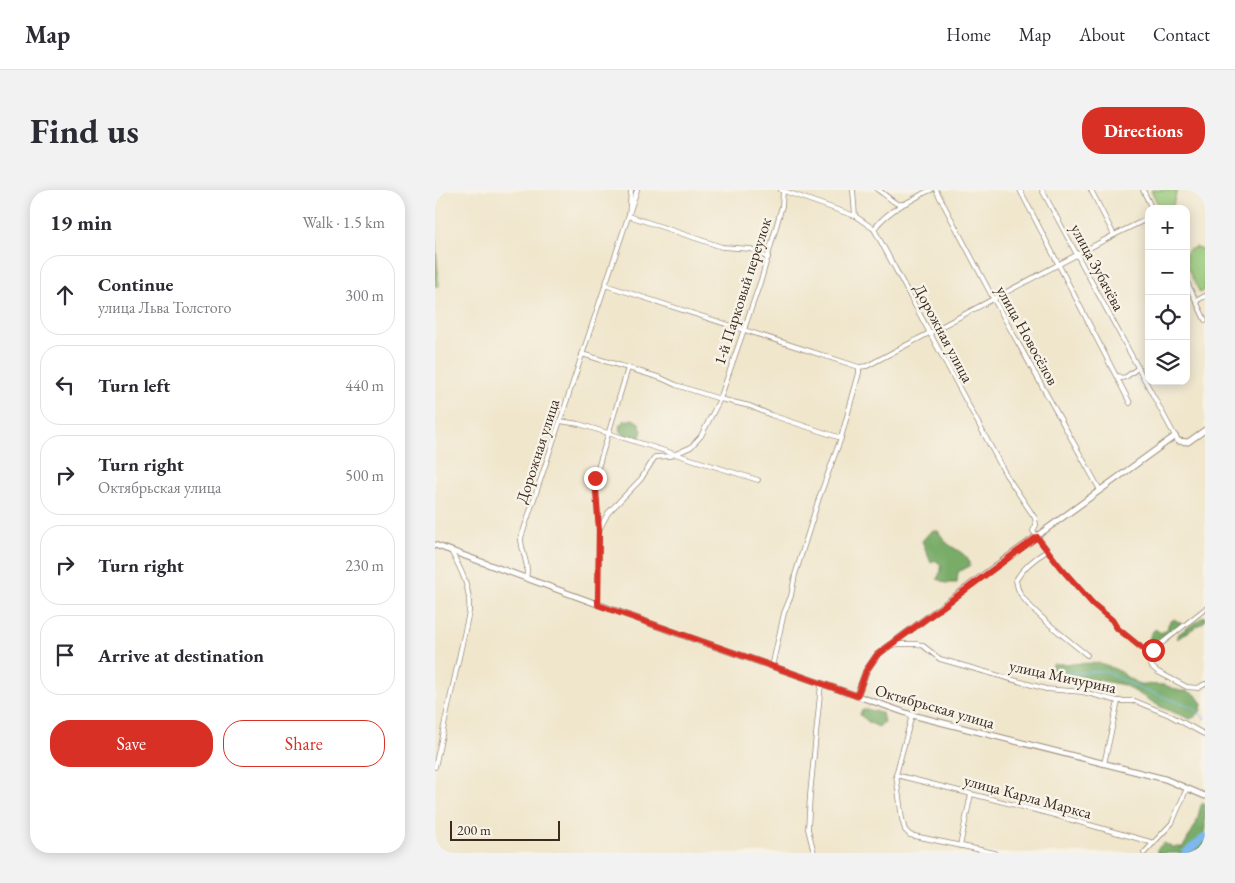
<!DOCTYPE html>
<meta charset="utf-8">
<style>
body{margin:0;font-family:"EB Garamond",serif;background:#f2f2f3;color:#2b2b33}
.controls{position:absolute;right:15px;top:15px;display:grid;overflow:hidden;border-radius:10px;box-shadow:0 2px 12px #0003}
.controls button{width:45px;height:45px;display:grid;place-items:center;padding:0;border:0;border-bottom:1px solid #e1e1e2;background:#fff;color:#2b2b33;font:25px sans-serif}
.scale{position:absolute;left:15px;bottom:12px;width:110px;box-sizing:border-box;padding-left:5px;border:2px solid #3b2a1e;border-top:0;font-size:14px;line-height:18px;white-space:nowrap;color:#3b2a1e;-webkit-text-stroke:4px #f7f3e8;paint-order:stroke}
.stop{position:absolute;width:15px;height:15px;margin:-11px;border:4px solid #d93025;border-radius:50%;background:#fff}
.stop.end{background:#d93025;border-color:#fff;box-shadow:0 1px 5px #0008}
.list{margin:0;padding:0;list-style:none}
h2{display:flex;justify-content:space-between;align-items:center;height:65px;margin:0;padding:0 20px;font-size:21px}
h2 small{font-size:16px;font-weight:400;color:#7c7c81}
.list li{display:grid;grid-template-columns:32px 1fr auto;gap:15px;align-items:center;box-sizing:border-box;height:80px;margin:0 10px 10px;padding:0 10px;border:1px solid #e1e1e2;border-radius:20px}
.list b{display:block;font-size:19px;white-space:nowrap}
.list p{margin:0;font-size:16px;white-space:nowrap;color:#7c7c81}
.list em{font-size:16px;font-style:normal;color:#7c7c81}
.actions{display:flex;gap:10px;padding:15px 20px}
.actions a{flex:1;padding:11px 0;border:1px solid #d93025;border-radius:20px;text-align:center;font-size:18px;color:#d93025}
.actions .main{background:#d93025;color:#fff}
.icon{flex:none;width:28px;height:28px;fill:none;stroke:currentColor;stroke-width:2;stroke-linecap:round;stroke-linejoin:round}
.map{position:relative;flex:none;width:770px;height:663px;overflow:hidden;border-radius:20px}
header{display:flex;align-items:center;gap:30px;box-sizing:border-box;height:70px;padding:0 25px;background:#fff;border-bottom:1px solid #e1e1e2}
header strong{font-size:24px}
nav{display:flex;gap:28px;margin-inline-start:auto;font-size:18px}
.intro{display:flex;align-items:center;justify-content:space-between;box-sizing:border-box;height:120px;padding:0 30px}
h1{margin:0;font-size:35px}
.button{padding:12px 22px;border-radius:20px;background:#d93025;color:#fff;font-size:18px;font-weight:700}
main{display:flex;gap:30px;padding:0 30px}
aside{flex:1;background:#fff;border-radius:20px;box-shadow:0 2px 12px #0003}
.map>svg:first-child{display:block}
</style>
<header>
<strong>Map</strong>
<nav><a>Home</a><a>Map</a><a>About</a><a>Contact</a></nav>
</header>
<div class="intro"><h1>Find us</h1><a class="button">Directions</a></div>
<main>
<aside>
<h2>19 min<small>Walk · 1.5 km</small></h2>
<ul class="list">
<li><svg class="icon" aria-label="ahead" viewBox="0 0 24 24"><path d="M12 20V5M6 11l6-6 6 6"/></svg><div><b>Continue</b><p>улица Льва Толстого</p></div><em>300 m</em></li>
<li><svg class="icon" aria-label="left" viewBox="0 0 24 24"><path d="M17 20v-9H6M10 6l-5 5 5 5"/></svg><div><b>Turn left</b></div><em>440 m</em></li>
<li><svg class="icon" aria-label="right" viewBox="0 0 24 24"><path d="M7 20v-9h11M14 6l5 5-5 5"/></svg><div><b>Turn right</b><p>Октябрьская улица</p></div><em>500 m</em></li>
<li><svg class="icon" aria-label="right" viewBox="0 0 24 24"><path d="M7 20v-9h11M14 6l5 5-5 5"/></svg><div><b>Turn right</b></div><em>230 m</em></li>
<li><svg class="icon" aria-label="arrive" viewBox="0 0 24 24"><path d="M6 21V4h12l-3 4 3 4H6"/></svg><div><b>Arrive at destination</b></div></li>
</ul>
<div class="actions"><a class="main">Save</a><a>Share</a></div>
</aside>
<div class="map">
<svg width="770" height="663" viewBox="0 0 770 663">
<rect width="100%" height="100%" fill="#f7f3e8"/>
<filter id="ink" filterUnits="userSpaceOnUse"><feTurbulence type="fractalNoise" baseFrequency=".02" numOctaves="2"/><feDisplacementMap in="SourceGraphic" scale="10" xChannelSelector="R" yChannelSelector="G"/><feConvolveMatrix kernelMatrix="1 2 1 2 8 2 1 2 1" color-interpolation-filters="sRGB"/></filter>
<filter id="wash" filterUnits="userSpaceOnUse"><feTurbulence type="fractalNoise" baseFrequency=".0096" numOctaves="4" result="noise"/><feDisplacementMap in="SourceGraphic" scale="20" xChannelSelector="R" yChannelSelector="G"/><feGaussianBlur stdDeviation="1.12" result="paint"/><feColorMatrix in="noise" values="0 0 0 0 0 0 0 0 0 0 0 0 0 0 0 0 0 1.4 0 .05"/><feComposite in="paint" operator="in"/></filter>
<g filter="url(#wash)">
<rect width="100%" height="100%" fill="#f0e6cc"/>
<g fill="#95c778" stroke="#68784b">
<path d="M716,0H742L738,15L740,19H725Z"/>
<path d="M0,42L4,96H0Z"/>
<path d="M761,57L770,60V100L765,103L751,75V63L754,60Z"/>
</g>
<g fill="#78ac68" stroke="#5a6b43">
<path d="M198,229L204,233L207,241L204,249C194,248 186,246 184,236L189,231Z"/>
<path d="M496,341H503C506,345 509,350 513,354C521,360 535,365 535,376L523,382L522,393H511L502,389L506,381V375L500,370L496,373L487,351Z"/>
<path d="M769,426L770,431L742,449V445Z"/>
<path d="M739,429L747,434L717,458L711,457L715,452C714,446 716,443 720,439L726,443L733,438V434Z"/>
<path d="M665,473L685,481L692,487L704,494L730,495L745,501H752L761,505L767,514C766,522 763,526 755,529L726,517L689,495L652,488L622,486L616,480L618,474Z"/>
<path d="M431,519L447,523L449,532L444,537L435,533L425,525L426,521Z"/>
<path d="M768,613L770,614V659L760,660L756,663H722V659L729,653L738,657H748L761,634L766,615Z"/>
</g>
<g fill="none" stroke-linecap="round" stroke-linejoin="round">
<path stroke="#7fb8f0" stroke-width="1" d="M619,480L635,483L669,481L709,500L758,517L770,529"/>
<path stroke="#7fb8f0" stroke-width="7" d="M750,663L770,647"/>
</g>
</g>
<g filter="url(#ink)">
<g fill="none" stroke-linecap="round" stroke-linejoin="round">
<defs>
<g id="minor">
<path d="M196,0L194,26L287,57L316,59L333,68"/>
<path d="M346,0L420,26L439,39L571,285L600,328L601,335L598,341L625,377L658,414L677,430L682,438L708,459L718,460L770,419"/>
<path d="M418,0L420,26"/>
<path d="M443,0C450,4 456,11 463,14C471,17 487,2 496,0"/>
<path d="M501,0L558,108L665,300"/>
<path d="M585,0L695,213"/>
<path d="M607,0L740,246"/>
<path d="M656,0L679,45"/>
<path d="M708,0L717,19"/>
<path d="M439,39C447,28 455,22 467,15"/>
<path d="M751,90L770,130"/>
<path d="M170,95L424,177L432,176L679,45L714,28"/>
<path d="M761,111L770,106"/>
<path d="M147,164L226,188L241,195L285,209L315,216L336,225L406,248"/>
<path d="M683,186L686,188L691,187L703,178"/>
<path d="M125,231L144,234L323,290"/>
<path d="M164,338L160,288L193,178"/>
<path d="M612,361C600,368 588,378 581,390C582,394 582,398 584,401C591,418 637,453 652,465"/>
<path d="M91,388C95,374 86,363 86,348L202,0"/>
<path d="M163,415L164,340L173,323L206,289L220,267L236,266L256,257L266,246L285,209L327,87L347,16L348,0"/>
<path d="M455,456L462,454H482L487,455L505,469L611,499L648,502L683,511H700L734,525L769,544"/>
<path d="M708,459L717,477L723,482L752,497L763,498L770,494"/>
<path d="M337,477L349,423L356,406L360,385L384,308L406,248L424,183V177"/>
<path d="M477,525L461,585L467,629L470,640L475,645L560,663"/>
<path d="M669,574L683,511"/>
<path d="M0,577L34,422C36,399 27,381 16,361"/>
<path d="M461,585L612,623L719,653"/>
<path d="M525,656L536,604"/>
<path d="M379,663L373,639L375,605L386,494"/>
<path d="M709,663L737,633L752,598"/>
</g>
<g id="tertiary">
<path d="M0,355L239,442L477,525L730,589L770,606"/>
<path d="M422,506L431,481L442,465L555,380L740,246L743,251L753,252L770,240"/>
</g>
</defs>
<use href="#minor" stroke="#968875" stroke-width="5.5"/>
<use href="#tertiary" stroke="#968875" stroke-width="7"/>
<use href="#minor" stroke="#fff" stroke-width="4"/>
<use href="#tertiary" stroke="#fff" stroke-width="5"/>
</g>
</g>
<g fill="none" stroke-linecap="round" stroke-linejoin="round" filter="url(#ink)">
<path stroke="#d93025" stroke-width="6" d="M160,288L164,340L163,415L422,506L431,481L442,465L602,347L625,377L658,414L677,430L682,438L708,459L718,460"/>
</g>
<g text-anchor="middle" stroke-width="5" stroke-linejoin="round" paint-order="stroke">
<g font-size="16" fill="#3b2a1e" stroke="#f7f3e8">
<text transform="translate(663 77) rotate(62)" y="6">улица Зубачёва</text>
<text transform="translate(307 101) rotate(-72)" y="6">1-й Парковый переулок</text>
<text transform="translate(509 143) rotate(62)" y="6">Дорожная улица</text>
<text transform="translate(593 145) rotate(61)" y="6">улица Новосёлов</text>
<text transform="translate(102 261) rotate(-72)" y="6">Дорожная улица</text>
<text transform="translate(628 486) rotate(12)" y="6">улица Мичурина</text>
<text transform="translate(500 516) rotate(16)" y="6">Октябрьская улица</text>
<text transform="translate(593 606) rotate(15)" y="6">улица Карла Маркса</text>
</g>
</g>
</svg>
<div class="controls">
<button>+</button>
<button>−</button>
<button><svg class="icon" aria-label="locate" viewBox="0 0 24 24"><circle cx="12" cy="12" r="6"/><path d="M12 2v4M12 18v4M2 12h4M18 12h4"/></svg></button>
<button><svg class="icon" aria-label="layers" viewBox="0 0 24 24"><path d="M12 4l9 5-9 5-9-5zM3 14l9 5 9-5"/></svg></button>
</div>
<div class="scale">200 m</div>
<div class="stop" style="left:718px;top:460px"></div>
<div class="stop end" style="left:160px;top:288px"></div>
</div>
</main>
